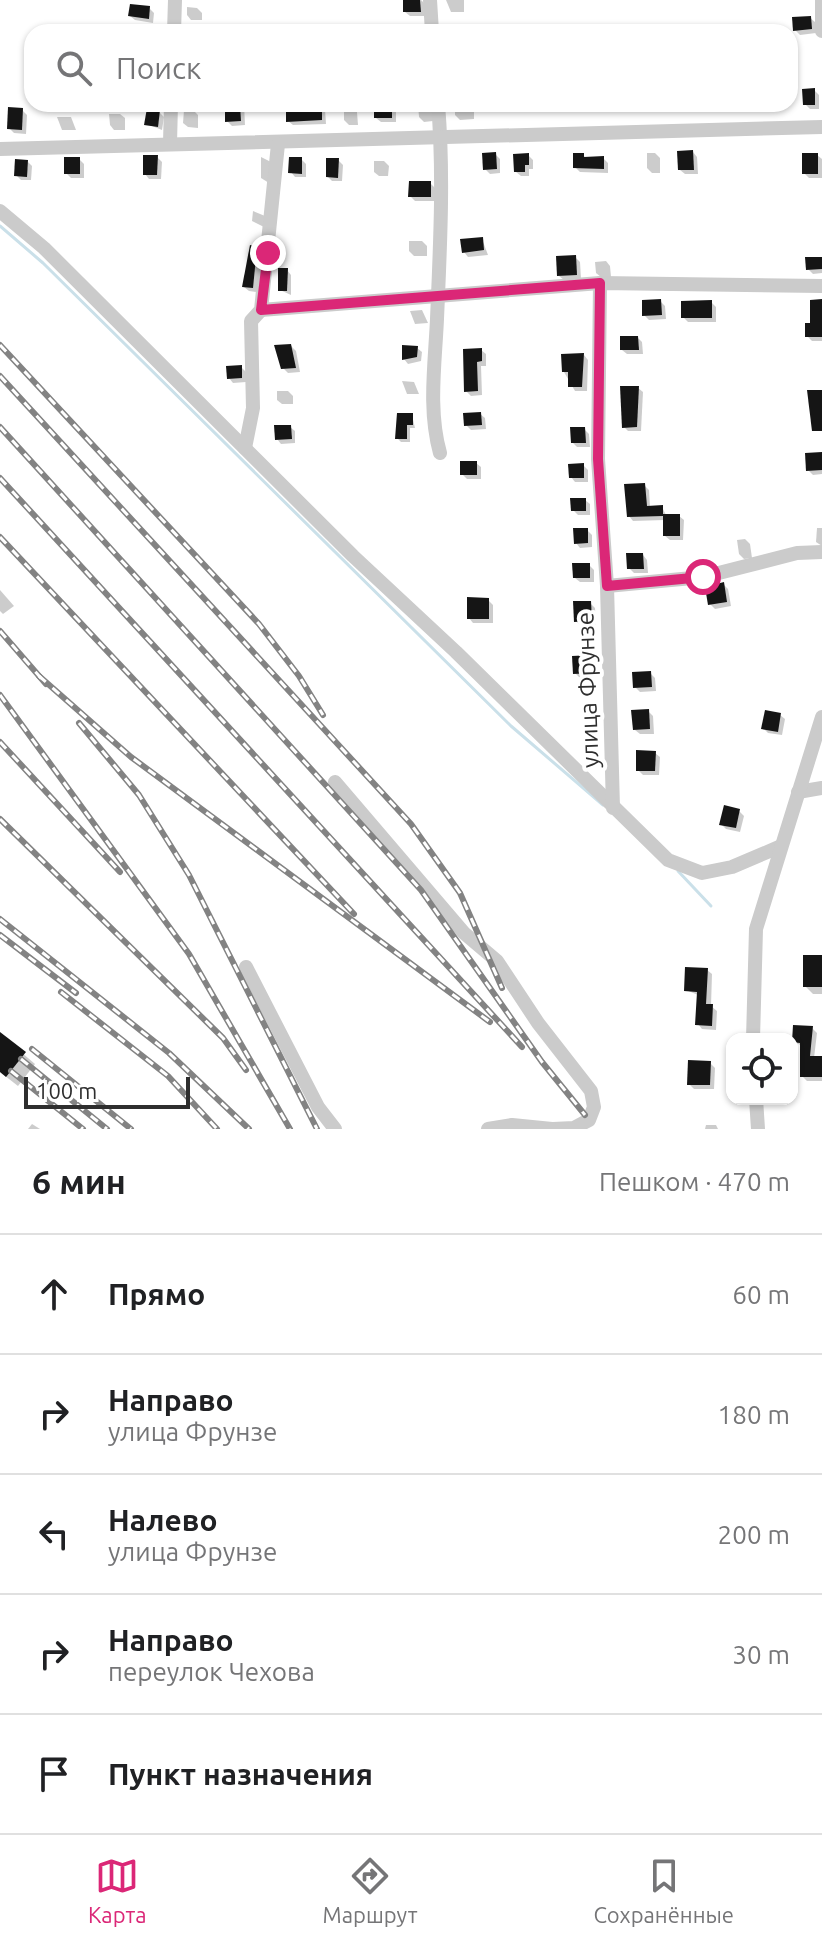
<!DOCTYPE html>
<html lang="ru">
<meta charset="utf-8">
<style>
body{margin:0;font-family:Ubuntu,sans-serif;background:#f6f6f6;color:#202124}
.controls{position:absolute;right:24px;bottom:24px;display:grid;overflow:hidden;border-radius:16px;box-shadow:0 2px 6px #0004}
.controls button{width:72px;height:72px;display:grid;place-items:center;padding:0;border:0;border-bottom:2px solid #e0e0e0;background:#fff;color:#202124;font:40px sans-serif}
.scale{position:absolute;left:24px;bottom:20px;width:166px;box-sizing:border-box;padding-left:8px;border:4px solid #2e2e2e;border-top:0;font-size:22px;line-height:28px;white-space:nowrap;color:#2e2e2e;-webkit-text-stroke:6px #fff;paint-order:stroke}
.stop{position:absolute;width:24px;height:24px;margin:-18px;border:6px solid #db2777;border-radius:50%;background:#fff}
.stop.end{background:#db2777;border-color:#fff;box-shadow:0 2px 8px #0008}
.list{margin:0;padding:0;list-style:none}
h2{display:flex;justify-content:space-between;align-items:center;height:104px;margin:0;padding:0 32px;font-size:34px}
h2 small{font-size:26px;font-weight:400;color:#757577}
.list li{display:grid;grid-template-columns:52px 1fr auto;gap:24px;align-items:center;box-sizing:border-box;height:120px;padding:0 32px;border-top:2px solid #e0e0e0}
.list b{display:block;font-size:30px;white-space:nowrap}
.list p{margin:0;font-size:26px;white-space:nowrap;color:#757577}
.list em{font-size:26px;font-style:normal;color:#757577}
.icon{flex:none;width:44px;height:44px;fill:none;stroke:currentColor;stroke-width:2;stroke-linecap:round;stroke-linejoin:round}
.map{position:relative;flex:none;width:822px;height:1129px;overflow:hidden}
.search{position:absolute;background:#fff;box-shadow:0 2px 6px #0004;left:24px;right:24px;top:24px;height:88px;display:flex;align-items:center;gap:20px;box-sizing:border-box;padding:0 28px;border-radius:24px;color:#757577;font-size:30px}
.sheet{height:704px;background:#fff}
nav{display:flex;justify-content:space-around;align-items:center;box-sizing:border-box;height:112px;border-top:2px solid #e0e0e0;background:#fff;font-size:22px;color:#757577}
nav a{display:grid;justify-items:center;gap:4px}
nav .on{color:#db2777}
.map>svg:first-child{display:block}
</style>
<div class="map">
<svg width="822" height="1129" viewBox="0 0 822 1129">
<rect width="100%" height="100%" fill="#fff"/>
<g fill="#0003">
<path d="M405,0H421L425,4V16H410L405,12Z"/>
<path d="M446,0H464V12H451Z"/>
<path d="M187,7L197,8L202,13V20H191L187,15Z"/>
<path d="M149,8L154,13L153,23L135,20L130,16Z"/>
<path d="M810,18L815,22L816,33L800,35L795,30Z"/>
<path d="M814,90L819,95V109H810L805,104Z"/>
<path d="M227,104H244L245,125L232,126L227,121Z"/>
<path d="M321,104L325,109L326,124L293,125L288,121Z"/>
<path d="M376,104H396V122H381L376,118Z"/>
<path d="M418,104L433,106V121L424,122L419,117Z"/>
<path d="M455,104H474V119L460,120L455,115Z"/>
<path d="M581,104H589V109H583Z"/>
<path d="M609,104H624L625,110H614Z"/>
<path d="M645,104H657L658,111H649Z"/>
<path d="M673,104H684V110H678Z"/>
<path d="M754,104H767V107H758Z"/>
<path d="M344,107H352L357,112L358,125H349L344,120Z"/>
<path d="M22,110L27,115L26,134L14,133L9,128Z"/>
<path d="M184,110L194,111L198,115V128L188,127L183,123Z"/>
<path d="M159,112L164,117L162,130L147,124Z"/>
<path d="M109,114H120L125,118V130H114L110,125Z"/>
<path d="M57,117H71L76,130H62Z"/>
<path d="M693,152L697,157L698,174H685L680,170Z"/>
<path d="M647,153H655L660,158V173H652L647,168Z"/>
<path d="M495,154L500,159V173L490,174L485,169Z"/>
<path d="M528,155L533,160V169H529V176H521L516,172Z"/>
<path d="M583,155L587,159L603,158L608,163V173L580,172L575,167Z"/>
<path d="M817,155L822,159V178H809L804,173Z"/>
<path d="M157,157L162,162L161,179H149L145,174Z"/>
<path d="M261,157L271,162L269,183L261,178Z"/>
<path d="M79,159L84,164V178H71L66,173Z"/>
<path d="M301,159L306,164V177H295L291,172Z"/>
<path d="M338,160L343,165L342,181H332L328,177Z"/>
<path d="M374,161H384L389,166L388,176H379L374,172Z"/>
<path d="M28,162L32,166L31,180H21L16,175Z"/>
<path d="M430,183L435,188V201H415L410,196Z"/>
<path d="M253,211L265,216L264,227L252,221Z"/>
<path d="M482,239L488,255L468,257L464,252Z"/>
<path d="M409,241H422L427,246V256H414L409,251Z"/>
<path d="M256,248L261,253L257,292L249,291L244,287Z"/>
<path d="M575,257L580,262L581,279L564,280L559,276Z"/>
<path d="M822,260V273L813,274L808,269Z"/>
<path d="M606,261L610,266L611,277H601L596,273L595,262Z"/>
<path d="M287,270L291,275V295L280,290Z"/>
<path d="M660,301L665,306L666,319L649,320L644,315Z"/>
<path d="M822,301V341H812L807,336Z"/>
<path d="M711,302L716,307V322H688L683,317Z"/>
<path d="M422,310L428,323L415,324L410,311Z"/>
<path d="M638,338L642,342L643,354H627L622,350Z"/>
<path d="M291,346L296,351L300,372L288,373L283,368Z"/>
<path d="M417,348L422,352L421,361L408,364L404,359Z"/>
<path d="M481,350L486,354V366H481L482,395L471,396L466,391Z"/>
<path d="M584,355L588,360L587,391H575L564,372Z"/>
<path d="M241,367L246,372V382L233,383L229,378Z"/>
<path d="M402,381L414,382L419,394H407Z"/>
<path d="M638,388L643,392L641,431H628L624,427Z"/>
<path d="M277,391H288L293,396V404H282L277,400Z"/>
<path d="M480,414L485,418L486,429L471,430L466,425Z"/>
<path d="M412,415L415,428H410V442H401L397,438Z"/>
<path d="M290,427L295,431V443L281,444L277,439Z"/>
<path d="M584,429L589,434L590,447H577L572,442Z"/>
<path d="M822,454V474L813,475L808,470Z"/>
<path d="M476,463L481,467V479H467L462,474Z"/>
<path d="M583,465L588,470V482H575L571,477Z"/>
<path d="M644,485L649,490L650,508L662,507L667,517L679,516L684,520L683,540H670L665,536V520L633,521L629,516Z"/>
<path d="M585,500L590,504V515H578L573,510Z"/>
<path d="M817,528H822V546L816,542Z"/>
<path d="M587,530L592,535V547L580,548L576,543Z"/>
<path d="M745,539L750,544L752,558L744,559L739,554L737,540Z"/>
<path d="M643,555L647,560L648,573H634L629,568Z"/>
<path d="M589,565L594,570V582H580L575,578Z"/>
<path d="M723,584L728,589L731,606L715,609L710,604Z"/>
<path d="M0,590L14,606L3,614L0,611Z"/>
<path d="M488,600L493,605V623H473L469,618Z"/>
<path d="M590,603L595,608L596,625L581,626L576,621Z"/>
<path d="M591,657L596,662L597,677L580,678L575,673Z"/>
<path d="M650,673L655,678L656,691L640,692L635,687Z"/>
<path d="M648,711L653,716L654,734H640L635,730Z"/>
<path d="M780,715L785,719L782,735L768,733L763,728Z"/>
<path d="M655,753L660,757L659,775H643L638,770Z"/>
<path d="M739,811L744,816L740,832L726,829L721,824Z"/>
<path d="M822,957V994H813L805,986Z"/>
<path d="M707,970L712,974L711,1006L717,1011L716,1030L702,1029L698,1024V995L686,990Z"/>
<path d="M812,1028L817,1033L814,1058H822V1081H807L802,1076V1046L793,1041Z"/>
<path d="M0,1034L35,1064L18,1086L0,1072Z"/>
<path d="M710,1063L715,1068L714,1089H694L689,1084Z"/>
<path d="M32,1124L40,1129H28Z"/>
<path d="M706,1125H716L718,1129H705Z"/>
</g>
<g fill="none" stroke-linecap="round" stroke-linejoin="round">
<g stroke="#cae0e9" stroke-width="3">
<path d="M0,226L43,263L511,726L603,805"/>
<path d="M678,871L711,906"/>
</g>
</g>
<g fill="#151515">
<path d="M403,0H420L421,12H403Z"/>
<path d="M130,4L150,6L149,19L128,16Z"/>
<path d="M811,16L812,29L793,31L792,17Z"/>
<path d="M815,88V105H803L802,89Z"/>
<path d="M225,104H240L241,121L225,122Z"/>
<path d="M311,104H322V120L286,122V108L311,107Z"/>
<rect x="374" y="104" width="18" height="14"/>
<path d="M8,107L23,108L22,130L7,129Z"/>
<path d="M147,108L160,110L158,127L144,125Z"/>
<path d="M693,150L694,170H678L677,151Z"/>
<path d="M496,152L497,169L483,170L482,153Z"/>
<path d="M529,153V165H525V172H514L513,154Z"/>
<path d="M573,153H584V157L604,156V169L573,168Z"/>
<rect x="802" y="153" width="16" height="21"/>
<path d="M143,155H158L157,175H143Z"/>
<rect x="64" y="157" width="16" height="17"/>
<path d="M289,157H302V174L288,173Z"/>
<path d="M326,158H339L338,178L326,177Z"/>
<path d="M15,159L28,160L27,177L14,176Z"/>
<path d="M409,181H431V197H408Z"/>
<path d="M483,237L484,250L462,253L460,239Z"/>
<path d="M250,245L257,247L253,288L242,287Z"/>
<path d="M576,255L577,275L557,276L556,256Z"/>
<path d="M805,257H822V269L806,270Z"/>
<path d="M278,268H288L287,291H278Z"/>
<path d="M661,299L662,315L642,316V300Z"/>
<path d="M822,299V337H805V323H810V300Z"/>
<path d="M712,300V318H681V301Z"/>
<path d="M620,336H638L639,350H620Z"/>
<path d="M291,344L296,368L281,369L274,345Z"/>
<path d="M402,345L418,346L417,357L402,360Z"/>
<path d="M482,348V361L477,362L478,391L464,392L463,349Z"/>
<path d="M584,353L582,387H568V372H562L561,354Z"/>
<path d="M242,365V378L227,379L226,366Z"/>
<path d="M620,386H639L637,427L622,428Z"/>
<path d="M807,390H822V431H812Z"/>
<path d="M481,412L482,425L464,426L463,413Z"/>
<path d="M397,413H413V425H407V439H395Z"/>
<path d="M274,425H291L292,439L275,440Z"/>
<path d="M570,427H585L586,443H571Z"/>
<path d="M822,452V470L806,471L805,453Z"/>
<rect x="460" y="461" width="17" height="14"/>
<path d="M584,463V478H569L568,464Z"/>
<path d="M645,483L647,506L663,505V516L627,517L624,484Z"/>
<path d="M570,498H586V511H571Z"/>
<rect x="663" y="514" width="17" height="22"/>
<path d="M573,528H588V543L574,544Z"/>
<path d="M626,553H643L644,569H627Z"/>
<path d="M572,563H590V578H573Z"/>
<path d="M724,582L727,602L708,605L705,587Z"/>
<path d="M467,597L489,598V619H467Z"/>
<path d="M573,601H591L592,621L574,622Z"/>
<path d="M592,655L593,673L573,674L572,656Z"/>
<path d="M651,671L652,687L633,688L632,672Z"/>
<path d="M649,709L650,729L633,730L631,710Z"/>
<path d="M765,710L781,713L778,732L761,729Z"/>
<path d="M636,750L656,751L655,771H636Z"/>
<path d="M724,805L740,809L736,828L719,825Z"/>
<rect x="803" y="955" width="19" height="32"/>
<path d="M685,967L708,968L706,1004H713L712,1026L695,1025L697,992L684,991Z"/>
<path d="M793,1025L813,1026L810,1056H822V1077H800V1043L792,1042Z"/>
<path d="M0,1032L26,1052L6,1077L0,1072Z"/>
<path d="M688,1060L711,1061L710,1085H687Z"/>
</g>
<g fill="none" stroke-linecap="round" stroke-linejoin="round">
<g stroke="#cbcbcb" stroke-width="14">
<path d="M430,0L432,32"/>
<path d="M822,0V31"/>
<path d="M174,32L175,0"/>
<path d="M438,104C444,175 440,248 437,319C435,364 428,410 440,453"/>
<path d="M170,143L171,104"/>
<path d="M0,149L822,127"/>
<path d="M0,211L44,248L353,556L456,652L668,860L702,873L732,867L779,847"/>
<path d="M600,283L598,459L607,586L613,808"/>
<path d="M261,310L600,283L822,286"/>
<path d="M245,448L253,408L251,321L261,310L278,144"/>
<path d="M607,586L703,577L797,553L822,552"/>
<path d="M335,782L464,933L497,961L538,1023L591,1091L594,1107L589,1120L574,1128L553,1129"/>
<path d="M798,792L822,788"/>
<path d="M246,967L318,1107L335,1129"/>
<path d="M753,1039L756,929L822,717"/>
<path d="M756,1099L758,1129"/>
<path d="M488,1129L512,1125L552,1129"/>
</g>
<defs>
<g id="rail">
<path d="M0,345L259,624L299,676L323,715"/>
<path d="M0,376L411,824L460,893L502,988"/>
<path d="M0,427L421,890L542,1062L585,1115"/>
<path d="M0,478L522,1047"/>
<path d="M0,537L354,914"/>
<path d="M0,631L46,684"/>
<path d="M39,676L131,757L490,1022"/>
<path d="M0,695L189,954L290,1129"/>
<path d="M79,723L139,795L189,875L317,1129"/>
<path d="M0,742L120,872"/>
<path d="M0,819L223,1038L246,1070"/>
<path d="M0,919L169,1053L249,1129"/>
<path d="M0,935L76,993"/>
<path d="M61,992L168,1076L217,1129"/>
<path d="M32,1049L131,1129"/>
<path d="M21,1059L107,1129"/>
<path d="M11,1071L83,1129"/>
</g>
</defs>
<use href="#rail" stroke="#838383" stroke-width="6"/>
<use href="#rail" stroke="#fff" stroke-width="3" stroke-dasharray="9" stroke-linecap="butt"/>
</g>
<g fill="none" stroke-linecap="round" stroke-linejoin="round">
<path stroke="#db2777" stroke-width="10" d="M268,253L261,310L600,283L598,459L607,586L703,577"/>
</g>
<g text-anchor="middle" stroke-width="8" stroke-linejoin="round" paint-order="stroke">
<g font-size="24" fill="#2e2e2e" stroke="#fff">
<text transform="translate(588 690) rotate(-92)" y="8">улица Фрунзе</text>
</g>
</g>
</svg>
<div class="controls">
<button><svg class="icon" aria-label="locate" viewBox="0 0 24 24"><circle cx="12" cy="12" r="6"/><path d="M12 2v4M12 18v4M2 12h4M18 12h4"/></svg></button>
</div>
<div class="scale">100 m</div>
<div class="stop" style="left:703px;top:577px"></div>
<div class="stop end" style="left:268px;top:253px"></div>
<div class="search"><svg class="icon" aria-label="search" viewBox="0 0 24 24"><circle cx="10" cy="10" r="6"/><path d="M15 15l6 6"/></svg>Поиск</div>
</div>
<section class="sheet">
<h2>6 мин<small>Пешком · 470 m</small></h2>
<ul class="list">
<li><svg class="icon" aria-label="ahead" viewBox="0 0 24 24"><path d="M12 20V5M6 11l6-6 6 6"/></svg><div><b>Прямо</b></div><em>60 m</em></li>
<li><svg class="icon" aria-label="right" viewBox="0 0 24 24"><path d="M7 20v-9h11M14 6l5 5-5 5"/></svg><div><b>Направо</b><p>улица Фрунзе</p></div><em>180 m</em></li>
<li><svg class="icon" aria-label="left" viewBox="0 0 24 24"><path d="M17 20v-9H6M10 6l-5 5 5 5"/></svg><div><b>Налево</b><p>улица Фрунзе</p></div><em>200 m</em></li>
<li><svg class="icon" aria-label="right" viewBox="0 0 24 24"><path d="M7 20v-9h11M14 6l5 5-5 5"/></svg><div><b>Направо</b><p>переулок Чехова</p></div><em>30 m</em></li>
<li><svg class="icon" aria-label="arrive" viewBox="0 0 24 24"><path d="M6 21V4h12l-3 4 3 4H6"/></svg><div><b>Пункт назначения</b></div></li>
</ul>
</section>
<nav>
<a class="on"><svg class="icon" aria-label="map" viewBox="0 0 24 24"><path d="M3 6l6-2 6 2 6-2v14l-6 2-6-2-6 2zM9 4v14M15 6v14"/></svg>Карта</a>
<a><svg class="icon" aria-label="directions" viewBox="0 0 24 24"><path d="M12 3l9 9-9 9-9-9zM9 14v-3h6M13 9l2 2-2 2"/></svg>Маршрут</a>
<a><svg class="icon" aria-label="saved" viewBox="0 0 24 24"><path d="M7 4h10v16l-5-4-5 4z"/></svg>Сохранённые</a>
</nav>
